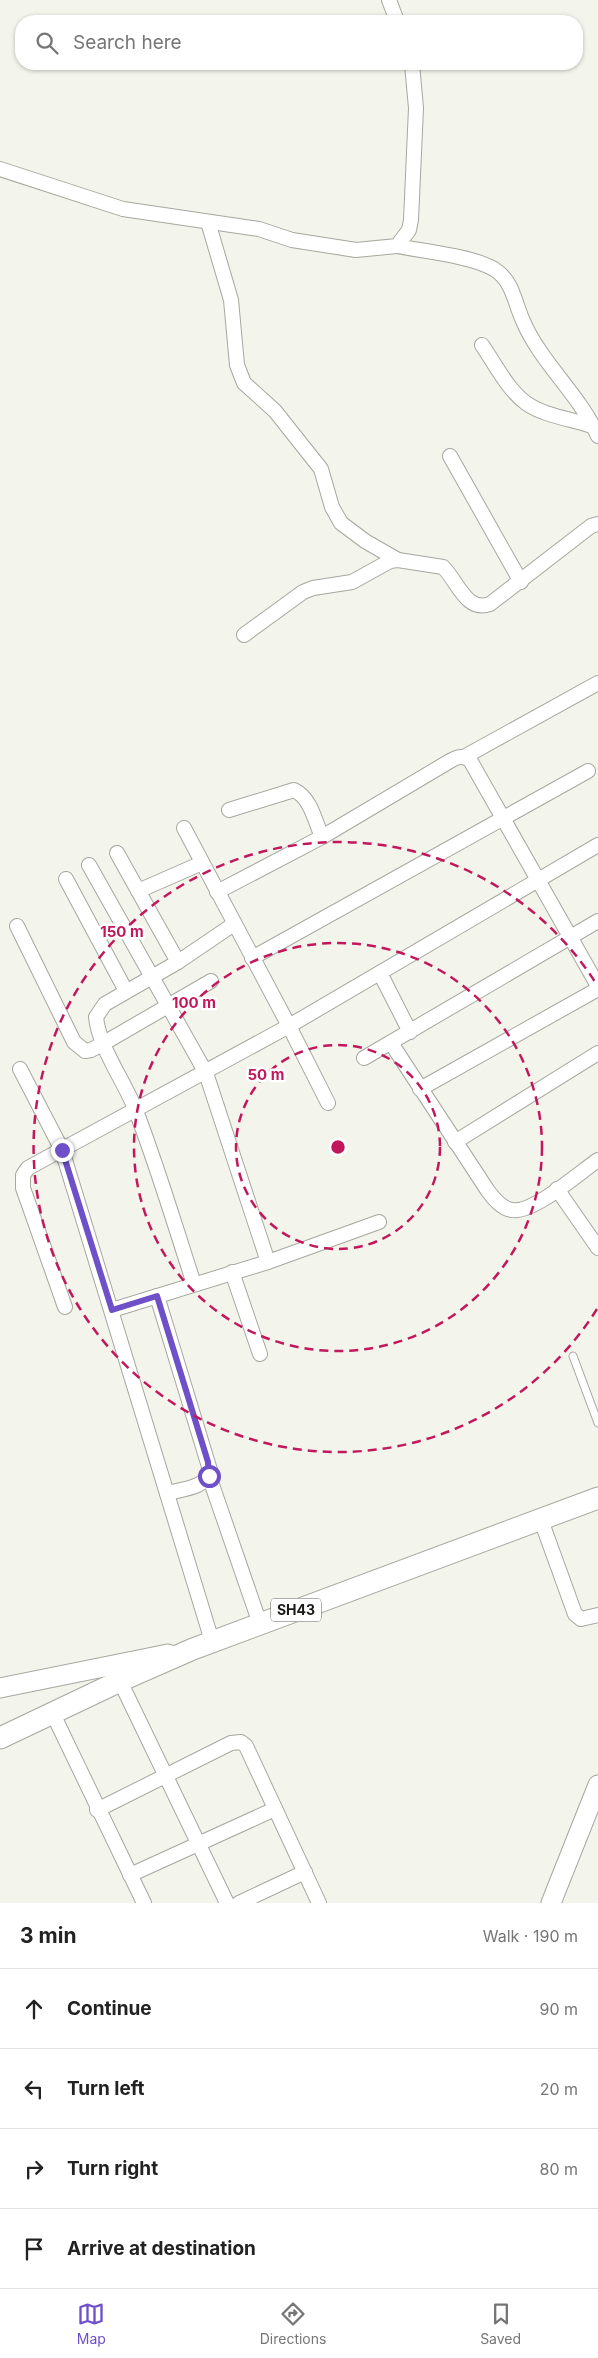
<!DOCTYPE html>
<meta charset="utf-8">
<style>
body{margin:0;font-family:Inter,sans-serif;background:#f6f6f6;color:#222}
.stop{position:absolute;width:15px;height:15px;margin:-11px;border:4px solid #6e50c9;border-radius:50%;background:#fff}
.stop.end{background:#6e50c9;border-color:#fff;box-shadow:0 1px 5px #0008}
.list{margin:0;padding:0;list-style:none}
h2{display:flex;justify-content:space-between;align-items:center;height:65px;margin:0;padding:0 20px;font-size:21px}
h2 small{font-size:16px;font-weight:400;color:#767676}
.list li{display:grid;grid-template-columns:32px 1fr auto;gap:15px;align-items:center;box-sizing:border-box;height:80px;padding:0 20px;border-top:1px solid #e0e0e0}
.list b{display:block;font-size:19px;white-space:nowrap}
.list em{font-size:16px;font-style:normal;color:#767676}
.icon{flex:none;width:28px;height:28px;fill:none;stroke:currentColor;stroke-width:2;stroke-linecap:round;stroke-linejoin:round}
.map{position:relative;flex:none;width:598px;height:1903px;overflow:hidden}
.search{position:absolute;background:#fff;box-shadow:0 1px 4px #0004;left:15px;right:15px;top:15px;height:55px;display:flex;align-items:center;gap:12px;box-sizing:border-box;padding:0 18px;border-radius:20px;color:#767676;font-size:19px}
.sheet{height:385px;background:#fff}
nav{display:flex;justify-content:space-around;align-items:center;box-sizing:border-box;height:70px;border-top:1px solid #e0e0e0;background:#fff;font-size:14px;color:#767676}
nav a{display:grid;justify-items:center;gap:2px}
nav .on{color:#6e50c9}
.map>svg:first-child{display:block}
</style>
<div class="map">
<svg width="598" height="1903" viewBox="0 0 598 1903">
<rect width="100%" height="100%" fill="#f3f4eb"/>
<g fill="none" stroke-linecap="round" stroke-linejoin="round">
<defs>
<path id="lane" d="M573,1356L598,1423"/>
<g id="street">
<path d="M389,0L397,21"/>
<path d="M0,169L123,209L259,229L292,240L356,250L397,246L409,230L411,220L416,108L412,64"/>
<path d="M208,222L231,300L237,365L244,383L275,411L321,469L332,507L341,523L365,541L398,560"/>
<path d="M397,246C423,251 472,256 494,269C513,281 514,301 523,321C541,363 579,394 598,436"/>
<path d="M482,345C495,364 508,390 526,403C544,416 572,419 592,426"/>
<path d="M450,456L521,582"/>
<path d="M244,635L303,592L313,588L352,582L390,561L398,560L443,567C457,580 466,613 490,604L591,526L598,524"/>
<path d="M464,757L598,683"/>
<path d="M229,810L294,790C311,798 315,821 322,837"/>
<path d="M184,828L289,1026L328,1103"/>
<path d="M117,853L178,962"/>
<path d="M89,865L206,1073L268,1262"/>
<path d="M66,879L126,991"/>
<path d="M138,891L202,863"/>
<path d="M217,892L322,837L450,761C457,757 462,755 470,760L598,986"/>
<path d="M17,926L74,1042L85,1051L91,1050L104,1043L211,981"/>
<path d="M252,958L588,771"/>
<path d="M380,973L410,1032"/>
<path d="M391,1043L488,1191C494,1199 502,1209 512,1210C533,1214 580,1172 598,1160"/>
<path d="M364,1058L598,921"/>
<path d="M20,1069L62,1150L212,1641"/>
<path d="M420,1089L598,989"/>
<path d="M455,1142L598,1053"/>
<path d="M557,1189L598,1248"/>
<path d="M232,1272L260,1354"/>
<path d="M194,1284C175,1226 158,1168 136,1111C125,1082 99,1048 96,1017L105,1004L178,962L234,924"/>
<path d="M157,1296L210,1470C207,1488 183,1489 167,1493"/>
<path d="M65,1307L23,1188V1175L28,1168L289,1026L598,845"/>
<path d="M112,1310L268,1262L379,1222"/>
<path d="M209,1476L260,1624"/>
<path d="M541,1520L575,1614L581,1619L598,1615"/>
<path d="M120,1681L227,1903"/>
<path d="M53,1714L144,1903"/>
<path d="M97,1810L231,1743L241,1742L246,1746L319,1903"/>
<path d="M130,1875L275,1809"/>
<path d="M239,1903L305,1872"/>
</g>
<g id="secondary">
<path d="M0,1688L168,1654"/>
<path d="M551,1903L598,1785"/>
</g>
<path id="primary" d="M0,1738L120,1681L193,1649L598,1498"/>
</defs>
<use href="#lane" stroke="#a7a79f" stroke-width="9"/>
<use href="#street" stroke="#a7a79f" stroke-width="16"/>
<use href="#secondary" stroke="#a7a79f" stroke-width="21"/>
<use href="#primary" stroke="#a7a79f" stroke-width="23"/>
<use href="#lane" stroke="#fff" stroke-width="7"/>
<use href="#street" stroke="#fff" stroke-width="14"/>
<use href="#secondary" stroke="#fff" stroke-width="19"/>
<use href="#primary" stroke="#fff" stroke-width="21"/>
</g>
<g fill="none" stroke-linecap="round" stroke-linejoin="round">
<path stroke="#6e50c9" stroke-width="6" d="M62,1150L112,1310L157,1296L208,1462L209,1476"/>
</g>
<g fill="none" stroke="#c2185b" stroke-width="2.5" stroke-dasharray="9 6">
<circle cx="338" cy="1147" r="102"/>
<circle cx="338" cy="1147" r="204"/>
<path d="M597 1309A305 305 0 1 1 597 985"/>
</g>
<g text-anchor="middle" stroke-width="5" stroke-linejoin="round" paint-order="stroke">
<rect fill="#fff" stroke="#5e5e5c" stroke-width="1" x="271" y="1598.5" width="50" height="23" rx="4"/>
<g font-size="14" font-weight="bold" fill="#191916">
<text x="296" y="1615">SH43</text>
</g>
</g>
<circle cx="338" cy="1147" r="8" fill="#c2185b" stroke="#fff" stroke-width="2.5"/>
<g font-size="15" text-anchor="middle" font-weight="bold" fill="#c2185b" stroke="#fff" stroke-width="5" stroke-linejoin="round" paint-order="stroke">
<text x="122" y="937">150 m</text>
<text x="194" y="1008">100 m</text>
<text x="266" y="1080">50 m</text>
</g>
</svg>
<div class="stop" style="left:209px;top:1476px"></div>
<div class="stop end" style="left:62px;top:1150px"></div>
<div class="search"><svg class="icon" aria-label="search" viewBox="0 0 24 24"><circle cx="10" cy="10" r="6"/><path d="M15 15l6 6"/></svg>Search here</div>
</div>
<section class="sheet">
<h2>3 min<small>Walk · 190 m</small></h2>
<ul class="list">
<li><svg class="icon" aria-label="ahead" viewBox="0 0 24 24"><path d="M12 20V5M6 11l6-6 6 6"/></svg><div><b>Continue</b></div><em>90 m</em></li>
<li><svg class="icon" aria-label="left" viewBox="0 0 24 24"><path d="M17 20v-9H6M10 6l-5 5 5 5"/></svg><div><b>Turn left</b></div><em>20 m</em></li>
<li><svg class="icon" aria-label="right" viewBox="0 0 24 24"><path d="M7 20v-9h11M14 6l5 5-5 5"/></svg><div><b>Turn right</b></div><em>80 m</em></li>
<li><svg class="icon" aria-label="arrive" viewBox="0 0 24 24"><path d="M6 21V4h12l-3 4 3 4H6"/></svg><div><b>Arrive at destination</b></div></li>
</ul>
</section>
<nav>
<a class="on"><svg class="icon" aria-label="map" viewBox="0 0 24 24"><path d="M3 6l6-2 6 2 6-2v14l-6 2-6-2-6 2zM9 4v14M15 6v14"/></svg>Map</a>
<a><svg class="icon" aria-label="directions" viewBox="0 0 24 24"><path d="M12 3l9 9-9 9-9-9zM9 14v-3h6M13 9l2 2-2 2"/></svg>Directions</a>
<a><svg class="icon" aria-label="saved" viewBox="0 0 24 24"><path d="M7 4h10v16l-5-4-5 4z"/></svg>Saved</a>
</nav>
